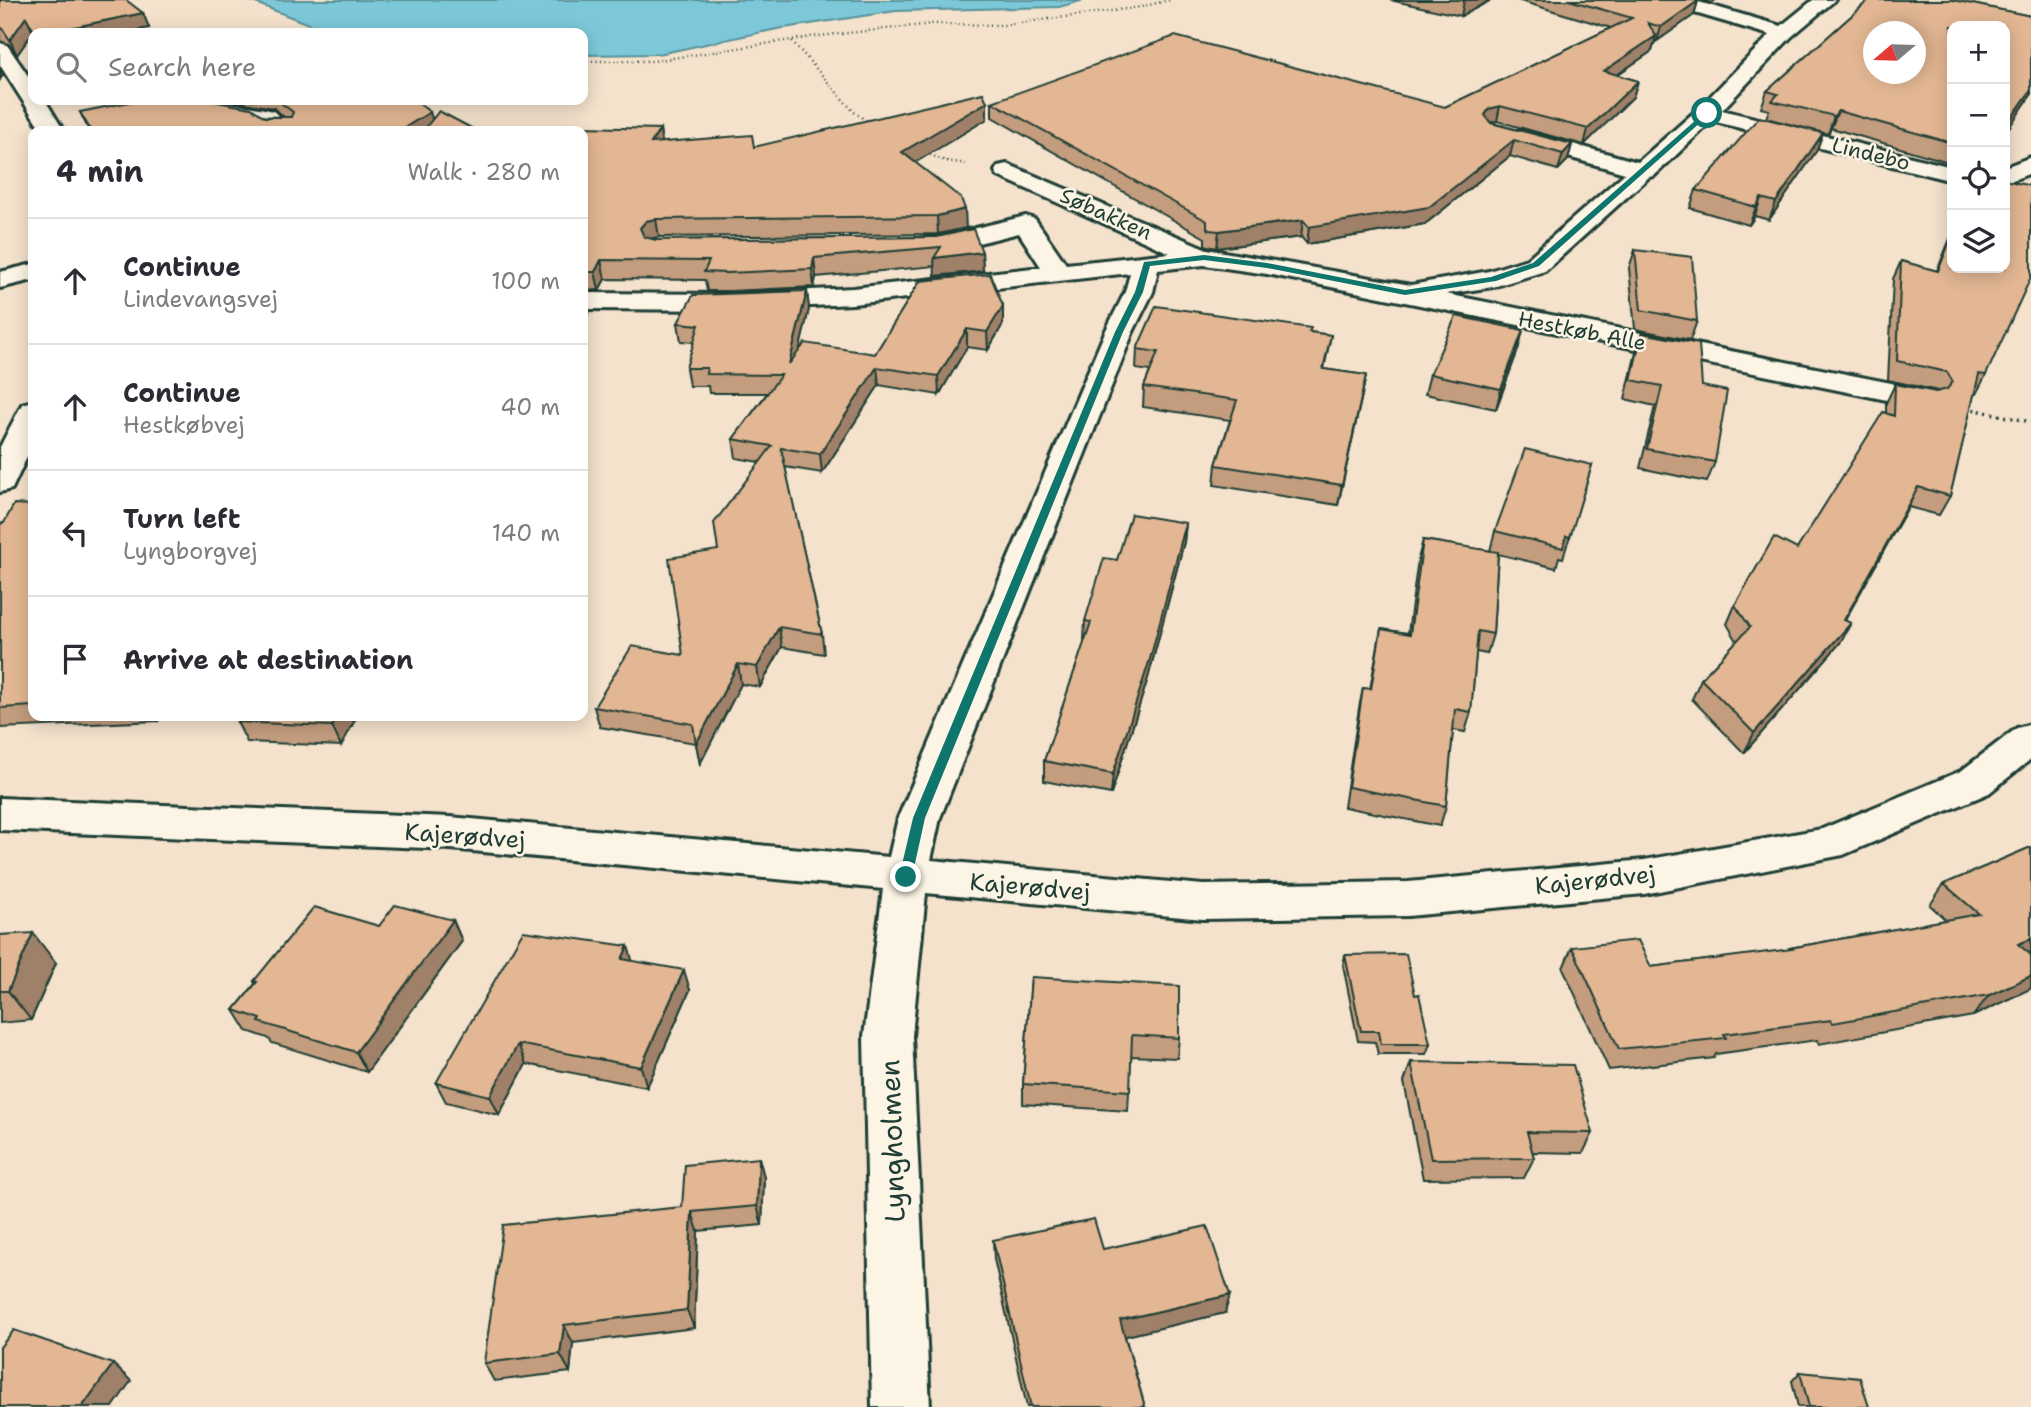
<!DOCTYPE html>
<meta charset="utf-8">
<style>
body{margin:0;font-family:"Shantell Sans",sans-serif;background:#f2f2f3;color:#2b2b33}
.controls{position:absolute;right:21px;top:21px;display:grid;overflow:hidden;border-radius:14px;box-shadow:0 4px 18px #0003}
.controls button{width:63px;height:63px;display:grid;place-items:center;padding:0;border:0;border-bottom:2px solid #e1e1e2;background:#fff;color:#2b2b33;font:35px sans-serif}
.compass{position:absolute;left:1863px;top:21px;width:63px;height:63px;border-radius:50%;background:#fff;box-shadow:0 4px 18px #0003;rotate:251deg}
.stop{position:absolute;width:21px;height:21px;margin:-16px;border:5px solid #0f766e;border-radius:50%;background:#fff}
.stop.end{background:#0f766e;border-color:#fff;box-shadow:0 2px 7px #0008}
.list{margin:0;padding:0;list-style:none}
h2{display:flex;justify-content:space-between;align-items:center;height:91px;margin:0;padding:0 28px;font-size:30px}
h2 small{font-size:23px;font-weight:400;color:#7c7c81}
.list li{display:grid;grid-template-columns:46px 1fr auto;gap:21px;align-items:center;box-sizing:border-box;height:126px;padding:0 28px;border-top:2px solid #e1e1e2}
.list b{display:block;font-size:26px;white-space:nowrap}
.list p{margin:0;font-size:23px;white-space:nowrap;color:#7c7c81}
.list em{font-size:23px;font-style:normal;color:#7c7c81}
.icon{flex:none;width:38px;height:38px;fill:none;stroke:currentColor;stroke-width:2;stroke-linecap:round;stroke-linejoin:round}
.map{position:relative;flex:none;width:2031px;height:1407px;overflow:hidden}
.search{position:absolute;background:#fff;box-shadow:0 4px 18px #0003;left:28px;top:28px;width:560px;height:77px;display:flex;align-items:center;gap:18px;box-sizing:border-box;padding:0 24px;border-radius:14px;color:#7c7c81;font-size:26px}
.panel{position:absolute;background:#fff;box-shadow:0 4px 18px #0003;left:28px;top:126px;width:560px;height:595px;border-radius:14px}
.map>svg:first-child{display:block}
</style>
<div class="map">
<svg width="2031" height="1407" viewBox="0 0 2031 1407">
<rect width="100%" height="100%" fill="#f4e2cc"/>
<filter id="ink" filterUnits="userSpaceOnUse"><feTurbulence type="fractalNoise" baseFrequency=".0143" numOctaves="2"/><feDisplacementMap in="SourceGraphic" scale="14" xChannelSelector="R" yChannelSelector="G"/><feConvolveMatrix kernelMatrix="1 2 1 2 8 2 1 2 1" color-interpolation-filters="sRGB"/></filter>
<g filter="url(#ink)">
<path fill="#7bc8d9" stroke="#569097" stroke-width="2" d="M248,0H1084L1059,7L896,11L777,29L659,54L583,55V33H331Z"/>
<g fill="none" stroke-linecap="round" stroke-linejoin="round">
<defs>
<g id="street">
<path d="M1661,0H1692L1781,26L1813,0H1835L1791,37L1722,110L1952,167V181L1712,121L1654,176L1649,177L1545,271L1493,287L1446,294L1926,390L1937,393L1941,399L1937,405L1926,408L1267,274L1204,265L1158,270L1153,292L1133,332L940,818L931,860L1203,885L1408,882L1644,860L1822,829L1961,771L2017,728L2031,724V759L1989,793L1843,855L1644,894L1408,916L1203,919L926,893L912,1036L930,1407H872L864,1036L883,889L450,849L0,830V798L450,817L889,857L898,818L1105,332L1125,292L1130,273L853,304L730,310L583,309V293L730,294L853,288L1041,267L1019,233L938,253L914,251L910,245L914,239L938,237L1026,216L1035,219L1066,264L1170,253L998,176L995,171L998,166L1007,164L1207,249L1411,285L1489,271L1527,259L1625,173L1514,142L1510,137L1514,132L1522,130L1638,162L1699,108L1770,35L1664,4Z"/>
<path d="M0,43L7,45L33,83V100H45L64,131H42L0,65Z"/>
<path d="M166,100H213L265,109L273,111L297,131H271L258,122L177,107L169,105Z"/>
<path d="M2031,157V173L2005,183V167Z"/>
<path d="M33,264V280L0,288V272Z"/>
<path d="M33,401V444L12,489L0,492V447L22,404Z"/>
</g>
</defs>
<use href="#street" stroke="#1f3d34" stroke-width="6"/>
<g stroke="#1f3d34" stroke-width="2.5" stroke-dasharray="1 3.5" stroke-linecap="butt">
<path d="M792,41L854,112L870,123"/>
<path d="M583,61H653L811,37L932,24L1004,25L1141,7L1169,0"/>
<path d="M926,153L945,161L969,164"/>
</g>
<path stroke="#1f3d34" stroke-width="3.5" stroke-dasharray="2 4.5" stroke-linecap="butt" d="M1967,408L2031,422"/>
<use href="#street" fill="#fcf5e5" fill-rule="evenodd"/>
</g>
<g fill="#c39d7e" stroke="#1f3d34" stroke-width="2" fill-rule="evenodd">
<path d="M0,0L143,13L149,28L123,33H33V32L17,55L9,44L0,41Z"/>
<path d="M1390,0H1491L1461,16Z"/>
<path d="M1517,0H1695L1698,1L1694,15L1657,41H1655L1652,51L1617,75L1638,81L1633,97L1584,145L1497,121L1492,123L1572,144L1568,160L1558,170L1510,156L1425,224L1307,244L1301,237L1217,248L1208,246L1205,245V238L992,117V102L1445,107L1611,28Z"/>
<path d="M1701,0H1716L1711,3Z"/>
<path d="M1862,0H1953L2031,16V95L2005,133V26H1952V163L1831,128L1828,134L1766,118L1769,110L1761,108L1767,91L1868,1ZM1873,32H1915V74H1873Z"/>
<path d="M227,100H414L433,119L477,131H89L80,112L284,117L274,108Z"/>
<path d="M987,119L915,162L966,228L938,234L659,237L652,239L656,240L937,237L982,252L983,271L935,276V266L816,277L814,287L730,291H707L705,280L605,279L599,290L583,291V131L660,129L662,142L754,147Z"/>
<path d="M1817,150L1769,220L1755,216L1749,225L1690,208L1696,190Z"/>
<path d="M1952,234V268L1986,375L1976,394H1974L1950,496L1939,515L1908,507L1845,620L1840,643L1744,753L1692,699L1701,679L1737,641L1727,624L1735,605L1797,549L1886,413V403L1895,384L1938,391L1888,380L1893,279L1901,261L1937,271Z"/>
<path d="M1635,250L1697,321L1690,340L1635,329L1629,268Z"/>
<path d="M920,281L1003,324L988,350L967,347L939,395L879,385L822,473L785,467L822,634L824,654L782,647L760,687L741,684L700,764L696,743L600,727L594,707L683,655L718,550L759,462L736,458L733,439L767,393H709L708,386H689L686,368L694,342L681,341L678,323L807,291L809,309L799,351L875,354Z"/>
<path d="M1523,330L1518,350L1496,409L1425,394L1430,374Z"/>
<path d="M1310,332L1331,335L1324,369L1366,375L1338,505L1214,485L1216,465L1230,420L1143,407L1144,387L1150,371L1136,369L1137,349Z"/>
<path d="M1642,333L1702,386L1715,462L1707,482L1640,468L1655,406L1625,399L1636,352Z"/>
<path d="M1592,465L1563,558L1559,557L1556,568L1498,554L1493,634L1487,654L1476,652L1471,712L1465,732L1453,730L1446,806L1440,826L1344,807L1359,708L1363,688L1370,689L1381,629L1408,633L1418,559L1423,540L1490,551L1495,531Z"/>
<path d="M33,505V716H161L158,721L0,728V524L4,523Z"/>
<path d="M1186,523L1184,542L1148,678L1111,794L1044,781V761L1085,641H1084L1085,621L1117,560Z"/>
<path d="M357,716L341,746L247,742L237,722Z"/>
<path d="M2031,847V952L2029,953L2031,955V988L1973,1016L1819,1044L1817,1040L1716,1054L1714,1058L1609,1070L1563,968L1572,947L1651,967L1789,950L1790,948L1946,920L1930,905L1944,884Z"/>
<path d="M453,920L462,941L367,1072L272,1043L268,1038L247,1031L234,1010L255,984L254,981L379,926Z"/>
<path d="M0,935L56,963L31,1020L0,1023Z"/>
<path d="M1345,955L1415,995L1430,1044L1426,1054H1378L1375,1042L1358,1041L1343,965Z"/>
<path d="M632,961L690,990L647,1087L526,1064L499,1115L446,1102L436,1083Z"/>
<path d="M1031,977L1179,1038L1177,1058L1131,1056L1128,1111L1023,1104V1084Z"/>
<path d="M1411,1062L1593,1133L1583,1153L1532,1152L1534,1158L1524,1178L1423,1179L1404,1082Z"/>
<path d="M759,1158L764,1177L762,1225L698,1231L694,1328L573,1343L570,1372L494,1381L484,1363L682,1207Z"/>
<path d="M993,1240L1103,1249L1225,1313L1125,1336L1145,1407H1027L994,1259Z"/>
<path d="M1800,1372L1869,1407H1798L1792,1381Z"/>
</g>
<g fill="#9f8067" stroke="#1f3d34" stroke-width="2">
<path d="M1467,0H1491L1461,16L1464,1Z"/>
<path d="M1698,1L1694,15L1657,41L1661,27Z"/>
<path d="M143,13L149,28L123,33H45Z"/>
<path d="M26,17L33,32L17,55L10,40Z"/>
<path d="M1656,36L1652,51L1600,86L1604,71Z"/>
<path d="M0,68L3,75L0,80Z"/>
<path d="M1638,81L1633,97L1584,145L1588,129Z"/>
<path d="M2031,90V95L2005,133V127Z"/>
<path d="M987,102V119L903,170L902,152Z"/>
<path d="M1500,106L1497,121L1486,124L1485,115L1489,109Z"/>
<path d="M1838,111L1831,128L1828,134L1834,116Z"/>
<path d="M430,112L435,128L431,131H399Z"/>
<path d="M660,129L662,147L651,143Z"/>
<path d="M1823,133L1817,150L1769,220L1776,202Z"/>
<path d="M1514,140L1510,156L1425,224L1307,244L1309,227Z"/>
<path d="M1572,144L1568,160L1558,170L1563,154Z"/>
<path d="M1761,198L1755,216L1749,225L1756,207Z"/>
<path d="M965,209L966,228L938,234L937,216Z"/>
<path d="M656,219L659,237L649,239L644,247L640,228L646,221Z"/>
<path d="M1303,220L1301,237L1217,248L1219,231Z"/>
<path d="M982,252L983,271L935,276L934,258Z"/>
<path d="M814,258L816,277L814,287L812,269Z"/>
<path d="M601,260L605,279L599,290L595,272Z"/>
<path d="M807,291L809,309L792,382L789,364Z"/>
<path d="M585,293L589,312L583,324V297Z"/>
<path d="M1003,306V324L988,350L987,332Z"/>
<path d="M967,329V347L939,395L938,376Z"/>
<path d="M1523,330L1518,350L1496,409L1501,389Z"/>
<path d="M877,367L879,385L822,473L820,454Z"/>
<path d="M1366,375L1362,395L1338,505L1342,485Z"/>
<path d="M1918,487L1908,507L1834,640L1844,620Z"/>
<path d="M1186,523L1184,542L1148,678L1111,794L1113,774Z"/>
<path d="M1851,623L1840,643L1744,753L1754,733Z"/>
<path d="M779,627L782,647L760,687L757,667Z"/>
<path d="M738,664L741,684L700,764L696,744Z"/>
<path d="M155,716H161L158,721Z"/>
<path d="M337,716H357L341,746L332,726Z"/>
<path d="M453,920L462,941L367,1072L356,1052Z"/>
<path d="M33,933L56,963L31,1020L8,991Z"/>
<path d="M2031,939V952L2002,965L2018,944Z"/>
<path d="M628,946L634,966L622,959Z"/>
<path d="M684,970L690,990L647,1087L641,1067Z"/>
<path d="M2031,976V988L2030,989L1973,1016L1989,995Z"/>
<path d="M518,1044L526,1064L499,1115L490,1096Z"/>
<path d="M759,1158L764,1177L762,1225L757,1206Z"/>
<path d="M692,1212L698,1231L694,1328L687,1310Z"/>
<path d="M1230,1295L1225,1313L1118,1338L1120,1320Z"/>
<path d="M564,1325L573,1343L570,1372L560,1354Z"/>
<path d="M113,1364L131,1381L113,1407H82Z"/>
</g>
<g fill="#e3b793" stroke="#1f3d34" stroke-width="2" fill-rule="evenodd">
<path d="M0,0H126L143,13L45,33H35L26,17L10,40L2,28H0Z"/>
<path d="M1569,0H1695L1698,1L1661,27L1648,23L1656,36L1604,71L1638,81L1588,129L1500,106L1489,109L1485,115L1491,123L1572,144L1563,154L1514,140L1429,207L1309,227L1303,220L1219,231L1209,230L1207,228V221L992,102L1175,36L1445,107L1632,18Z"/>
<path d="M1869,0H1953L2031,16V90L2005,127V26H1952V143L1838,111L1834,116L1772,101L1778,94L1767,91ZM1873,32H1915V74H1873Z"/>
<path d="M983,93L987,102L902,152L961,198L965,209L937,216L656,219L646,221L640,228L644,237L656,240L937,237L973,229L982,252L934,258L941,247L814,258L812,269L727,273L704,272L709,261L601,260L595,272H583V131H516L582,127L660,129L651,143L752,135L754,147Z"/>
<path d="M139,100H206L251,108L265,117H291L293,112L277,100H414L430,112L399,131H91L80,112Z"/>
<path d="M439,111L477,131H423Z"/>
<path d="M1759,117L1823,133L1776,202L1761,198L1756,207L1696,190Z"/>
<path d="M2005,180L2031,186V277L1986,375L1979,374L1950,496L1918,487L1844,620L1851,623L1754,733L1701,679L1750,627L1735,605L1774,537L1797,549L1883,412L1894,416L1895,384L1936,392L1947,389L1953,382L1947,372L1897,361L1901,261L1938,271L1952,236V268H2005Z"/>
<path d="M1635,250L1692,257L1697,321L1641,310Z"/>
<path d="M990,274L1003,306L987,332L967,329L938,376L877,367L820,454L781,448L822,634L779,627L757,667L738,664L696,744L693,724L594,707L632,646L683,655L669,558L718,550L714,523L772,446L733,439L781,375L706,374L707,368H686L699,325L678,323L693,295L807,291L789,364L805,343L875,354L920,281Z"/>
<path d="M1156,306L1311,328L1309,332L1331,335L1323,369L1366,375L1342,485L1216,465L1237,400L1144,387L1158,352L1137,349Z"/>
<path d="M1456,316L1523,330L1501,389L1430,374Z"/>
<path d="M1642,333L1699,344L1702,386L1727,391L1715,462L1647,449L1662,386L1631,380Z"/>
<path d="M1525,449L1592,465L1570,537L1566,536L1563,548L1495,531Z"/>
<path d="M14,504L33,505V706L0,708V524L4,523Z"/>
<path d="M1131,514L1186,523L1150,659L1113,774L1044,761L1091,622L1085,621L1104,558L1117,560Z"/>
<path d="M1423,540L1498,552L1493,634L1478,631L1471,712L1455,709L1446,806L1348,787L1363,688L1371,689L1381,629L1410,634Z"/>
<path d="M240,716H337L332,726L237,722Z"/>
<path d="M2031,847V939L2018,944L2031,955V976L1989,995L1833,1023L1831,1020L1724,1034L1726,1038L1619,1049L1572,947L1638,940L1651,967L1792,949L1790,948L1979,914L1944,884Z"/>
<path d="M395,905L453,920L356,1052L259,1022L261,1019L234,1010L257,982L254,981L314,907L379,926Z"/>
<path d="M523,931L628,946L622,959L684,970L641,1067L518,1044L490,1096L436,1083Z"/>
<path d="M33,933L8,991H0V935Z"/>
<path d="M1406,954L1415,995L1419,994L1430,1044H1381L1379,1031H1361L1345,955Z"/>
<path d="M1031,977L1179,986V1038L1132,1035L1130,1091L1023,1084Z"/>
<path d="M1411,1062L1573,1065L1593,1133L1527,1132L1534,1158L1431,1159Z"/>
<path d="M759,1158L757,1206L692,1212L687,1310L564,1325L560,1354L484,1363L503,1225L682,1207L685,1165Z"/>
<path d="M1094,1219L1103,1249L1207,1226L1230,1295L1120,1320L1145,1407H1031L993,1240Z"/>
<path d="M14,1330L113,1364L82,1407H0V1347Z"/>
<path d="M1800,1372L1860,1378L1869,1407H1809Z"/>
</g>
</g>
<path fill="#0f766e" d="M1705,112L1711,113L1539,266L1496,281L1405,295L1267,268L1204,260L1150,266L1143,292L1123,332L925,818L912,877L910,880H901L899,877L913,818L1115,332L1135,292L1144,262L1204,255L1267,263L1405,290L1491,277L1533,263Z"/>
<g text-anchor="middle" stroke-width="5" stroke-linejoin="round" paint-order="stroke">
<g font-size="21" fill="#1f3d34" stroke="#fcf5e5">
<text transform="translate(1871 154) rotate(14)" y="7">Lindebo</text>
<text transform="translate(1106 214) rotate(24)" y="7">Søbakken</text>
<text transform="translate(1582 331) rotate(11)" y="7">Hestkøb Alle</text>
</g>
<g font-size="24" fill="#1f3d34" stroke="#fcf5e5">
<text transform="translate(465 836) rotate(4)" y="8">Kajerødvej</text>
<text transform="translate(1595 880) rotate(-6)" y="8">Kajerødvej</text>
<text transform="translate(1030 887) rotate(5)" y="8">Kajerødvej</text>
</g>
<g font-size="28" fill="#1f3d34" stroke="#fcf5e5">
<text transform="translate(892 1141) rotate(-92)" y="10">Lyngholmen</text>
</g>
</g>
</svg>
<div class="controls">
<button>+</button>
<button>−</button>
<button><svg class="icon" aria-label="locate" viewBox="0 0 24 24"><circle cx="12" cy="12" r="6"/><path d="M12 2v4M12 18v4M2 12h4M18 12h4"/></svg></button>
<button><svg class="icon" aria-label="layers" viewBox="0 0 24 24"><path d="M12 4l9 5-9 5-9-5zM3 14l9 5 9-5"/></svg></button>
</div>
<svg class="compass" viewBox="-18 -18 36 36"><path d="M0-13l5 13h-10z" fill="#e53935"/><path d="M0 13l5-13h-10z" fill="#7c7c81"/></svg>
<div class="stop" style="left:1707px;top:113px"></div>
<div class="stop end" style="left:906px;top:877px"></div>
<div class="search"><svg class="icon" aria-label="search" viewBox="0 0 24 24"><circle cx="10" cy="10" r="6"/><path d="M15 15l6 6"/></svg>Search here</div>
<section class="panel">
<h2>4 min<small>Walk · 280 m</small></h2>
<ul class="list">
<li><svg class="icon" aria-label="ahead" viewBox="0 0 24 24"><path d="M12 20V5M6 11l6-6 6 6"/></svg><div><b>Continue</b><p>Lindevangsvej</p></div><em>100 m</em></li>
<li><svg class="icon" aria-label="ahead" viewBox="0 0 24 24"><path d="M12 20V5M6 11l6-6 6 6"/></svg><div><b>Continue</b><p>Hestkøbvej</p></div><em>40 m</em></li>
<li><svg class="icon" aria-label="left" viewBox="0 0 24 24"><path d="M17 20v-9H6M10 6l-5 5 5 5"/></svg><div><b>Turn left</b><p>Lyngborgvej</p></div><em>140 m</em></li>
<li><svg class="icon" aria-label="arrive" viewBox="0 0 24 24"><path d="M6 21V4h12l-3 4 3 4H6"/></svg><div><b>Arrive at destination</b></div></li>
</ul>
</section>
</div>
